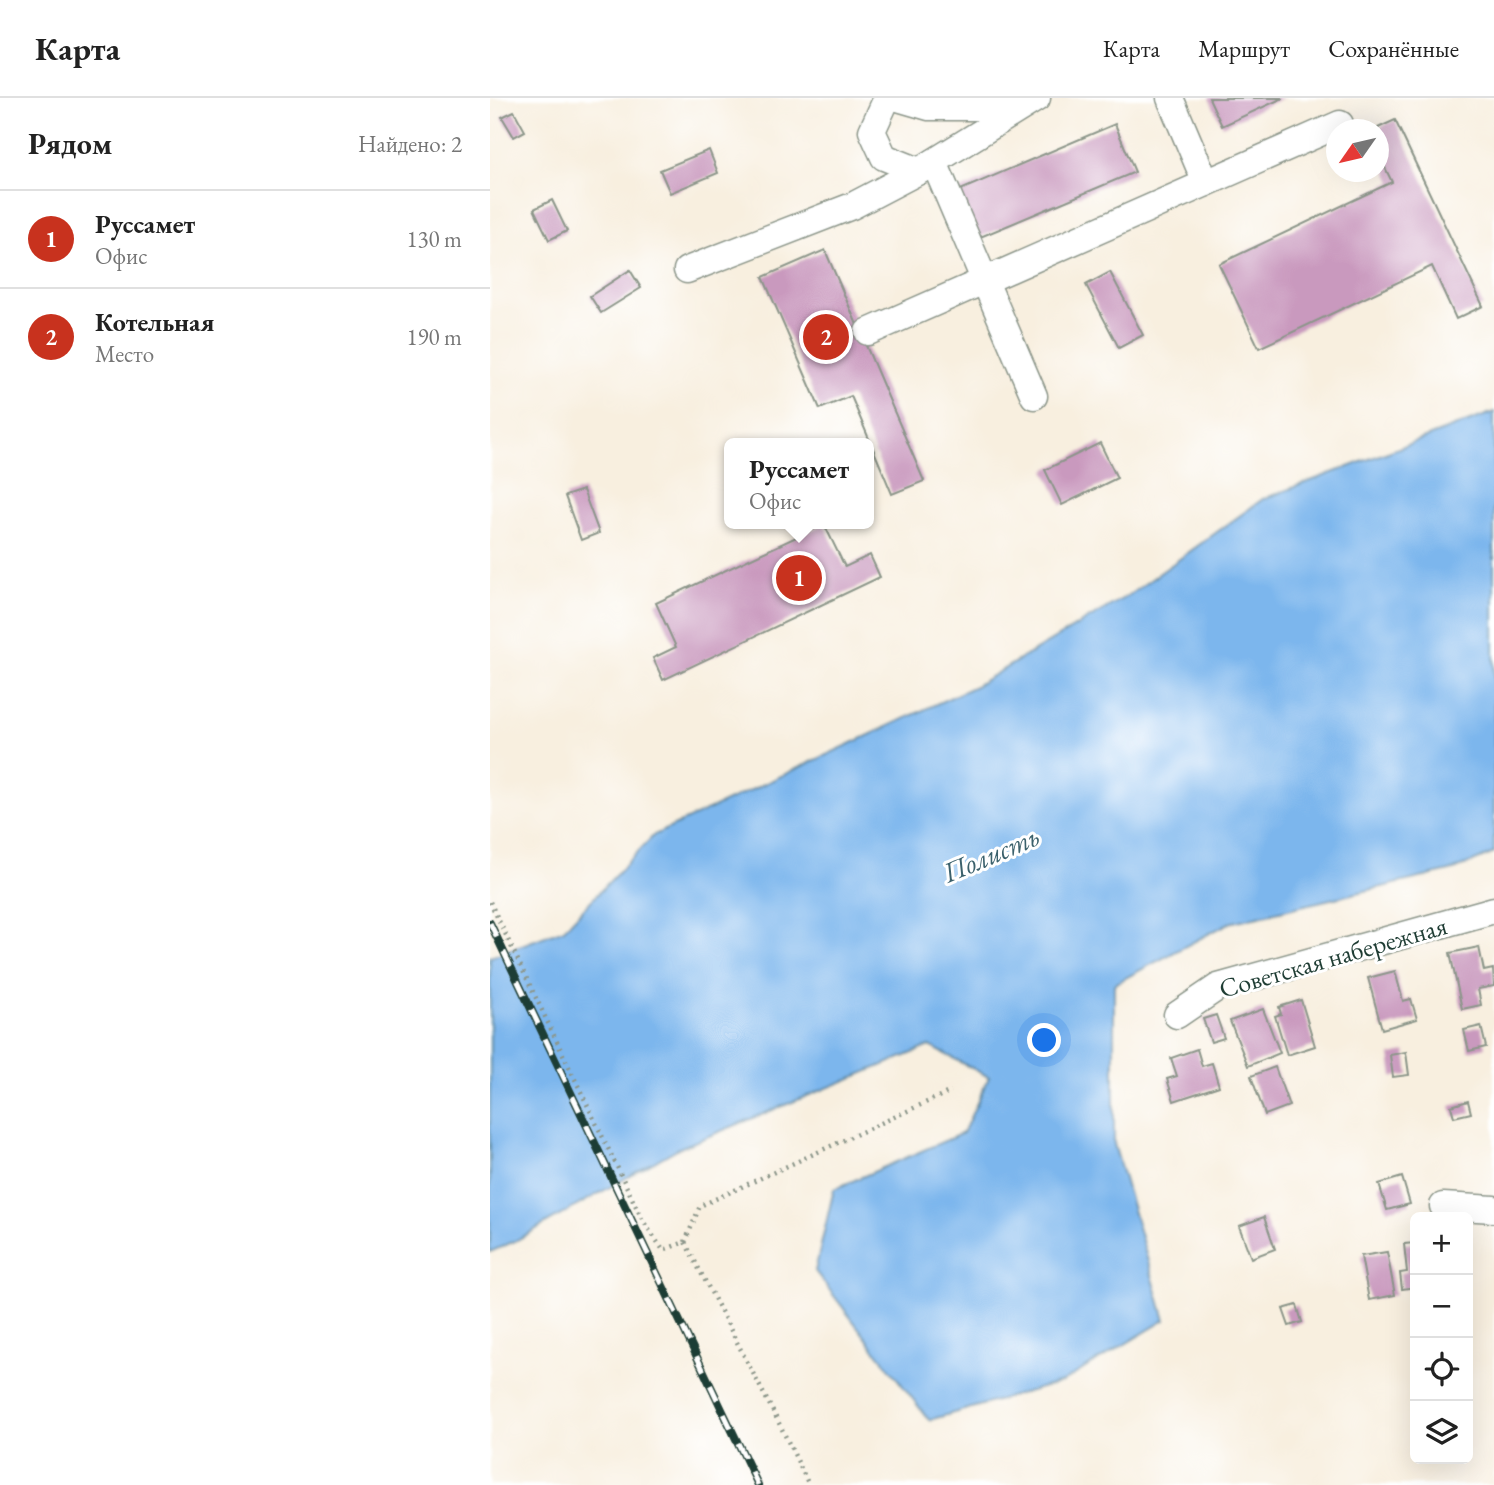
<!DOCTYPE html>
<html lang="ru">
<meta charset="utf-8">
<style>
body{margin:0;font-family:"EB Garamond",serif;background:#f2f2f2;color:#222}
.controls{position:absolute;right:21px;bottom:21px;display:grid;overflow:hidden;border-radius:10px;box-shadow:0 7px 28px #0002}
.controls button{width:63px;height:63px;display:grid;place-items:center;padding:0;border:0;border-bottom:2px solid #e0e0e0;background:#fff;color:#222;font:35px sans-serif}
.compass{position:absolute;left:836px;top:21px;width:63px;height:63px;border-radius:50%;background:#fff;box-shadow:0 7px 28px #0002;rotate:236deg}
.you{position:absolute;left:555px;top:943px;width:24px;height:24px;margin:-18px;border:5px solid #fff;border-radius:50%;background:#1a73e8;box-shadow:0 0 0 10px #1a73e833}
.badge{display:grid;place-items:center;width:46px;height:46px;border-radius:50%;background:#c8321e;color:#fff;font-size:23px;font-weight:700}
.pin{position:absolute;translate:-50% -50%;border:4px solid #fff;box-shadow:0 2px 7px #0006}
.popup{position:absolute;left:234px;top:340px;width:150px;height:91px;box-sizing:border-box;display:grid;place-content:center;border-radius:10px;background:#fff;filter:drop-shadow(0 2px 5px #0005);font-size:23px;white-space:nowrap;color:#767676}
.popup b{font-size:26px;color:#222}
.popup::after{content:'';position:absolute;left:50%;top:100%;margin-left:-14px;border:14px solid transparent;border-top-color:#fff}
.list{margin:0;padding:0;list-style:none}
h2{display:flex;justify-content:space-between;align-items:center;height:91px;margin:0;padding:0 28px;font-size:30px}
h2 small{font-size:23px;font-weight:400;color:#767676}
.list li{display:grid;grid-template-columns:46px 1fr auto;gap:21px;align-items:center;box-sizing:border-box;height:98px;padding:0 28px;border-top:2px solid #e0e0e0}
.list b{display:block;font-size:26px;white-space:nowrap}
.list p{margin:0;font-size:23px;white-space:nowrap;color:#767676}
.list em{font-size:23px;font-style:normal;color:#767676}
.icon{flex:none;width:38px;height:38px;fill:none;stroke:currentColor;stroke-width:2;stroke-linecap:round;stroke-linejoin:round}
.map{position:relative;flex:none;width:1004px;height:1387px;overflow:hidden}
header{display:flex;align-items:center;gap:42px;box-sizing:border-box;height:98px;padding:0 35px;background:#fff;border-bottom:2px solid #e0e0e0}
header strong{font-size:33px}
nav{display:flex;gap:38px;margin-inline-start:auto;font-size:24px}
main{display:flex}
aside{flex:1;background:#fff}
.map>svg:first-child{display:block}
</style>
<header>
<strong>Карта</strong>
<nav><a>Карта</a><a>Маршрут</a><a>Сохранённые</a></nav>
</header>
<main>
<aside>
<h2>Рядом<small>Найдено: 2</small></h2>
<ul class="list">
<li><span class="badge">1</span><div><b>Руссамет</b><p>Офис</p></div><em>130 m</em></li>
<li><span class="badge">2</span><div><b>Котельная</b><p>Место</p></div><em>190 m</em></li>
</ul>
</aside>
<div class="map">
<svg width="1004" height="1387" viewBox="0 0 1004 1387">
<rect width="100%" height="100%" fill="#fff"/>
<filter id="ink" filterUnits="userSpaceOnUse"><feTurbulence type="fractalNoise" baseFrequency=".0143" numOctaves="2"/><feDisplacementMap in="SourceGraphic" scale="14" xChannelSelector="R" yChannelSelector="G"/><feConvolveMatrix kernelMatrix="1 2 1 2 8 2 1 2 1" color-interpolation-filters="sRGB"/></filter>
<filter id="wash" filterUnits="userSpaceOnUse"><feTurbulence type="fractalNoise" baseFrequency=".00686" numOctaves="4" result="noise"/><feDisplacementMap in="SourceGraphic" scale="28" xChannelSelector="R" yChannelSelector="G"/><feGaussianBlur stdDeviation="1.57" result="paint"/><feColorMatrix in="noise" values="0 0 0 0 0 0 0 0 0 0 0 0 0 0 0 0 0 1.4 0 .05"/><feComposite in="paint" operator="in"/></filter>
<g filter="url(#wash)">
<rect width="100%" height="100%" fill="#f8efdf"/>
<path fill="#7bb6ed" stroke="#4d7a90" stroke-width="2" d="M1004,314V755L964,772L739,825L624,886V1046L675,1222L572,1284L439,1322L325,1173L344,1091L473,1035L499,979L440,948L187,1051L25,1143L0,1154V859L74,831L164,737L485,588L642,495L773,401Z"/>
<g id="blocks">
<g fill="#c999be">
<path d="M719,0H793L732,28Z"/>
<path d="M24,13L35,33L24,39L12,19Z"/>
<path d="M905,22L993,208L966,221L942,168L769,250L729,166L902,84L888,55V30Z"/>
<path d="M625,26L645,74L488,140L468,93Z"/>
<path d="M219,52L228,75L180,95L170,72Z"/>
<path d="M62,102L77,133L59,142L44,111Z"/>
<path d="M335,152L434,383L402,396L361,298L330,311L273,179Z"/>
<path d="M140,172L151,190L111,215L100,198Z"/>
<path d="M620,174L653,237L629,250L596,187Z"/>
<path d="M610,345L627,380L572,407L555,372Z"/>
<path d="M93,392L109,435L91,442L75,398Z"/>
<path d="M334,426L355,469L380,457L390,479L173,582L163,560L186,549L166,505Z"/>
<path d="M989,849L994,873L1003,871L1004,888L988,891L991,907L972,911L960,855Z"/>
<path d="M905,873L913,903L921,901L927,921L892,931L878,880Z"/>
<path d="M811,902L825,948L797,957L785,918L791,916L789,909Z"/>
<path d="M773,911L790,955L758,968L740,923Z"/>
<path d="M726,917L734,940L721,944L713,921Z"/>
<path d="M991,928L996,949L979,953L974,932Z"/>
<path d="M707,951L712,968L722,965L729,988L684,1003L677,981L687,978L681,960Z"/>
<path d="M916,954L919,977L903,979L900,957Z"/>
<path d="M785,969L799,1008L775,1017L761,978Z"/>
<path d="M978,1003L981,1015L964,1019L961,1008Z"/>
<path d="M912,1079L920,1106L897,1112L889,1086Z"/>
<path d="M774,1119L785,1151L761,1160L749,1128Z"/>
<path d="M925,1145V1189L912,1191L910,1175L917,1174L914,1146Z"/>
<path d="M897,1154L905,1197L879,1202L871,1158Z"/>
<path d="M807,1207L812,1224L799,1228L793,1211Z"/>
</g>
</g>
</g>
<g filter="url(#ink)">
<use href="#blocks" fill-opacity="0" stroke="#8c968a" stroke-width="2"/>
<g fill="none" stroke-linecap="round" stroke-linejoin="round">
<defs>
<g id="minor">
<path d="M397,0L382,33L394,59L429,73L547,0"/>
<path d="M408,0L439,9H493L532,0"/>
<path d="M680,0L716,85"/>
<path d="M444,64L544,298"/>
<path d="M197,172L362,108L429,73"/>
<path d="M378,234L850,26"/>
<path d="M687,917L728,889L1004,812"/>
<path d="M953,1108L1004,1111"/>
</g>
</defs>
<use href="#minor" stroke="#8c968a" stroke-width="29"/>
<g stroke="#8c968a" stroke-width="4.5" stroke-dasharray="2 5" stroke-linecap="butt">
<path d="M0,804L153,1123L173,1152L195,1144L291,1329L319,1387"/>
<path d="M195,1144L210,1108L461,993"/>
</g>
<use href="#minor" stroke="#fff" stroke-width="26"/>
<defs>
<path id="rail" d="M0,825L268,1387"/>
</defs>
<use href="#rail" stroke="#1f3d34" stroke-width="8"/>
<use href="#rail" stroke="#fff" stroke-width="5" stroke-dasharray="16" stroke-linecap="butt"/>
</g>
</g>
<g text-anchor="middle" stroke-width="6" stroke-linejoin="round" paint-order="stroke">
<g font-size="26" fill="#1f3d34" stroke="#fff">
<text transform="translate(843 859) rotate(-16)" y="9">Советская набережная</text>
</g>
<g font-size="28" font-style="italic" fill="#3b616c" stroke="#fff">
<text transform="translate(501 756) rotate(-23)" y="10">Полисть</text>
</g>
</g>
</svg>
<div class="controls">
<button>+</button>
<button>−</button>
<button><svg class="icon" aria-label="locate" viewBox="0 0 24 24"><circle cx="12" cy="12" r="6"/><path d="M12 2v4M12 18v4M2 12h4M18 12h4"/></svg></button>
<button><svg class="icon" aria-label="layers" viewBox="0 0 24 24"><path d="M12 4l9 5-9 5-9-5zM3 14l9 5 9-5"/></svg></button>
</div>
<svg class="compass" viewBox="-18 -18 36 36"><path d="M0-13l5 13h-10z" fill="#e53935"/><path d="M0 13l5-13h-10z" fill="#767676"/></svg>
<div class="you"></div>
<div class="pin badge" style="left:309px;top:480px">1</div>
<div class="popup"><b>Руссамет</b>Офис</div>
<div class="pin badge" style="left:336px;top:239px">2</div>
</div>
</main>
